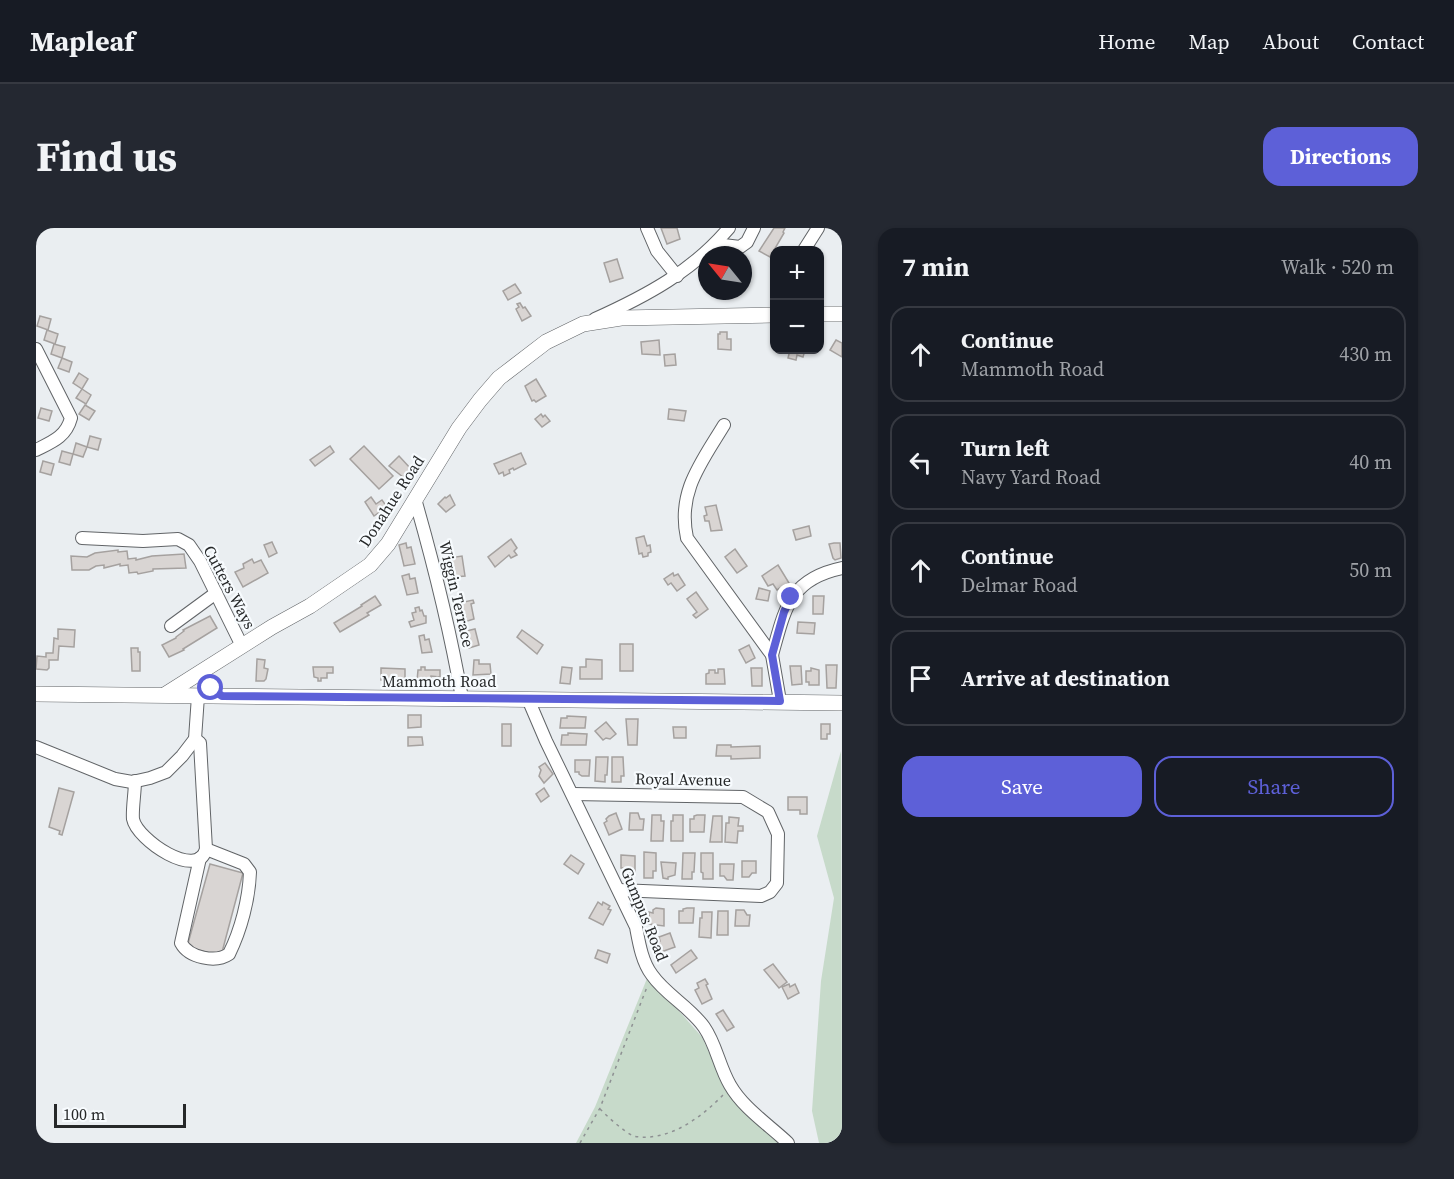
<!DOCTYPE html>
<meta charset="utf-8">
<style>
body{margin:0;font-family:"Source Serif 4",serif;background:#242831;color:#f1f3f6}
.controls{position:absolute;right:18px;top:18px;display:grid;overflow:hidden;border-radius:12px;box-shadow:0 2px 4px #0004}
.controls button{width:54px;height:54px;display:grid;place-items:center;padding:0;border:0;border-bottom:2px solid #363941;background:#171b24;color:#f1f3f6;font:30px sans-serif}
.compass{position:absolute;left:662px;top:18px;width:54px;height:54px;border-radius:50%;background:#171b24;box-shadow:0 2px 4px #0004;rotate:300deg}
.scale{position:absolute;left:18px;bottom:15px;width:132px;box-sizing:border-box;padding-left:6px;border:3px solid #262829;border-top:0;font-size:16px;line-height:21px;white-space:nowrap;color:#262829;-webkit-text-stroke:4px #f7fbfe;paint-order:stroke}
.stop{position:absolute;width:18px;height:18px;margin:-14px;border:4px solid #5d60d8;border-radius:50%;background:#fff}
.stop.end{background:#5d60d8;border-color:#fff;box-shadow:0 2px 6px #0008}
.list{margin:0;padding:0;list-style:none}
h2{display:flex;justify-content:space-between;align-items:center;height:78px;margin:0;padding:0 24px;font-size:26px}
h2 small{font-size:20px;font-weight:400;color:#9ea1a6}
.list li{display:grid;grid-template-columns:39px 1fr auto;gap:18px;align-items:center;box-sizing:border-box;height:96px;margin:0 12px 12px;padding:0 12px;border:2px solid #363941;border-radius:18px}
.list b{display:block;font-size:22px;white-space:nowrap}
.list p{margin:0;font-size:20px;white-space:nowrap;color:#9ea1a6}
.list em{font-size:20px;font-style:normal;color:#9ea1a6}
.actions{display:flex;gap:12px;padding:18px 24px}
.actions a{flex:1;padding:14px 0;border:2px solid #5d60d8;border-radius:18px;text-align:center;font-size:21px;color:#5d60d8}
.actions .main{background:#5d60d8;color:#fff}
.icon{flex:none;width:33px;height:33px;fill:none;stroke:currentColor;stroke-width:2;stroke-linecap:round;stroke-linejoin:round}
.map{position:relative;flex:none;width:806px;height:915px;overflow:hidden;border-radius:18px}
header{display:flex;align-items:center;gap:36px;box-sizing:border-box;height:84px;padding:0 30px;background:#171b24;border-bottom:2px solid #363941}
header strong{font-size:28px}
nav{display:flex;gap:33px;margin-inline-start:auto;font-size:21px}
.intro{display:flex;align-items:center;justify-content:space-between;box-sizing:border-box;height:144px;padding:0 36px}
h1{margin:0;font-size:42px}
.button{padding:15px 27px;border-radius:18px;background:#5d60d8;color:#fff;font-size:21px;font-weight:700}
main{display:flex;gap:36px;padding:0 36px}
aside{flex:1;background:#171b24;border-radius:18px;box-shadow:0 2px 4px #0004}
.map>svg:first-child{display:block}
</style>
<header>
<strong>Mapleaf</strong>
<nav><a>Home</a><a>Map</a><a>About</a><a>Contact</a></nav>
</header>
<div class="intro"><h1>Find us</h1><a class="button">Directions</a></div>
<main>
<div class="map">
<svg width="806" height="915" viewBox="0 0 806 915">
<rect width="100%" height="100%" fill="#eaeef1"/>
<g fill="#c7daca">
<path d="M805,523L806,915H783L776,883L785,753L798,670L781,608Z"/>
<path d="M612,748L666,809L680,839L747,915H540L559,879Z"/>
</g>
<g fill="#d9d5d3" stroke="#a5a19f" stroke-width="1.5">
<path d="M625,0H641L644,11L631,16Z"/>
<path d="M738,0H749L747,4L748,5L734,29L723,23Z"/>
<path d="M581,31L587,50L574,54L568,35Z"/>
<path d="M479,56L485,65L472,72L467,63Z"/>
<path d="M484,75L487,80L489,79L495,88L486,93L480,81L483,79L481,76Z"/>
<path d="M4,88L15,91L12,102L1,98Z"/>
<path d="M11,102L22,106L19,116L8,112Z"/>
<path d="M684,104H691V111H695V122L682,121V106H684Z"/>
<path d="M623,112L624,127L606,126L605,114Z"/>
<path d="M800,112L806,115V129L794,122Z"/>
<path d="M18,116L29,119L26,130L15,126Z"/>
<path d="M754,122H769L767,129L761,127L760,132L752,130Z"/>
<path d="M639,126L640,137L629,138L628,127Z"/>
<path d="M26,130L36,134L33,144L22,140Z"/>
<path d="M43,145L52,151L46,161L37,155Z"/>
<path d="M500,151L510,168L500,174L498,172L496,173L489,158Z"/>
<path d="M46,161L55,167L50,176L40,170Z"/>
<path d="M49,177L59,183L53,192L43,186Z"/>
<path d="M5,180L16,183L13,193L2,190Z"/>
<path d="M633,181L650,183L648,193L632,191Z"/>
<path d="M505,186L507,189L509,187L514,193L506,199L499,191Z"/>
<path d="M54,208L65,211L62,222L51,219Z"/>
<path d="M40,215L51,219L47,229L37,226Z"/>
<path d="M294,218L298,224L279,238L274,232Z"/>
<path d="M328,218L357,248L343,261L314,231Z"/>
<path d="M26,223L37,226L34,237L23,234Z"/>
<path d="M485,225L490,236L478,242L477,240L473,242L474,245L468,248L467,244L463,246L458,236Z"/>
<path d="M363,228L375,241L367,249L353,238Z"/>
<path d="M7,233L18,236L15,247L4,244Z"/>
<path d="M414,267L419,277L410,284L402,276L409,269L410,270Z"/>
<path d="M335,269L340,276L346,272L351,279L338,288L329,274Z"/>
<path d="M680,277L686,302L675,303L673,293H669L668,288L671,287L669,279Z"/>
<path d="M773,298L775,308L760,312L757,302Z"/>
<path d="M608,308L611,318L614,317L615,324L612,325V328L607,329L606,325L603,326L600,310Z"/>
<path d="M475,311L481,320L478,323L481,327L475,330L473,327L459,339L452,329Z"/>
<path d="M236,314L241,325L233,329L228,317Z"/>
<path d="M370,315L371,320L375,319L379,336L368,338L363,317Z"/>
<path d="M798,315H804L805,330L799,332L797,330L793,316Z"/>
<path d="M699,321L711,338L701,345L689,329Z"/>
<path d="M82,322V324L91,323L92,331L100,330V332L116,328L148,326L150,340L117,341V343L102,346L101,344L93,345L92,337L84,338V336L68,340V337L60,338L53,342H36L35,328L51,329L59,325Z"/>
<path d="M426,328L429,348L419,349L418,346H416L413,330Z"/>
<path d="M216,331L218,335L225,332L232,345L207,359L199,344L208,340L207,336Z"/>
<path d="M742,337L753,355L741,362L737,356L732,358L726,348Z"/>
<path d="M637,345L638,348L642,346L649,357L641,363L635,355L632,357L628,351Z"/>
<path d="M373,346L374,351L379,350L382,365L371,367L366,348Z"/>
<path d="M723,360L734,363L732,373L720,371Z"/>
<path d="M660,364L672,381L660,390L657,387L661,384L651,371Z"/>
<path d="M339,368L345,377L331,385L333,387L304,404L298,395L326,378L325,377Z"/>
<path d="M777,368H788L787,386H777Z"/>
<path d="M437,372L438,375L435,376L438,391L428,394L423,375Z"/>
<path d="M383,379L384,383L386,382L388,388H390V395L375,399L373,394L378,392L376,385L380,384L379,380Z"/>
<path d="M174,388L181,400L147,421L148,422L133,429L126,417L140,410V409L148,403L147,402Z"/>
<path d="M762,394L779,395L778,406L761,405Z"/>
<path d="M22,401L39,402L38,419L23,418L22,432H13V440L11,442L0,441L1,428L10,429V425H17L18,410L22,411Z"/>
<path d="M439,401L443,417L433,420L430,403Z"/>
<path d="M486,402L507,417L501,426L481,409Z"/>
<path d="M388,407L389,412L393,411L396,424L386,425L383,408Z"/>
<rect x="584" y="416" width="13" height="27"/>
<path d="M713,417L719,430L710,435L703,422Z"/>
<path d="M95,420H102V424H104V443H96Z"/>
<path d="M221,431L229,432L228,440L232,441L230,451L228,453H220Z"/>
<path d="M550,431L566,432V451H544V439H550Z"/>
<path d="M438,432H443V436H454L455,446L437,447Z"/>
<path d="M790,437H801L800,460H791Z"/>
<path d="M754,438H765L766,456L756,457Z"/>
<path d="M277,439H297V445H291V450H285V453H282V450L278,449Z"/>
<path d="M385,439H389V442H404V449L395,448V453H381L382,442H385Z"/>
<path d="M526,439L536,440L534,456L524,455Z"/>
<path d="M345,440L369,441V452L350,454V452H345Z"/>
<path d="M715,440H726V458H716Z"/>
<path d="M775,440L783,442V457H773V454H770V443H775Z"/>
<path d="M682,441H688L689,456H670V446L673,445V442H679V445H682Z"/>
<path d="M372,487H385V499L372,500Z"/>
<path d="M531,488L550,489L549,500H524L525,490H531Z"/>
<path d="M590,491H602L601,517H592Z"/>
<path d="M570,494L580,506L574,511L570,510L567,512L559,503Z"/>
<rect x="466" y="496" width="9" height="22"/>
<path d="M785,496H794V506H791V511H785Z"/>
<path d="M637,499H650V510H638Z"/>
<path d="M532,505L551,506L550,517H525L526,507H532Z"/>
<path d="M372,509H386L387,517L372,518Z"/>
<path d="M681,517H695V519L724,518V530L695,531V528H680Z"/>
<path d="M560,529H572L571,547H569V554L559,553Z"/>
<path d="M576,529H587L588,548H585V554H576Z"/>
<path d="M539,532H554L553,548H546L543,546V544H539Z"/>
<path d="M509,535L517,546L508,555L503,548L505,542L503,539Z"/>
<path d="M23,560L38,564L26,607L23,606L24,603L13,599Z"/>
<path d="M508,560L513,568L505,574L500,566Z"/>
<path d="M752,569H771V586H764V582H752Z"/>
<path d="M580,585L586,601L573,607L568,595L571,593L570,591L573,588Z"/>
<path d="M594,585H602L604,591H608L607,602H593Z"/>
<path d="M616,587H625V593H628L627,613H615Z"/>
<path d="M637,587H647V613H635V593H637Z"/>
<path d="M661,587H669L668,604H654V591H658V588Z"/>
<path d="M677,588H686V614H674Z"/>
<path d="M693,589L703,590L702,598H707V603H702L701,615L689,614L690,595H693Z"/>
<path d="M608,624L620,625V643H617V650H608Z"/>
<path d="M647,625H659L658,644H656V651H646Z"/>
<path d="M665,625H677V651H667V645L665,644Z"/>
<path d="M535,627L548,636L542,646L528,636Z"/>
<path d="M585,627L599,628V644H591L588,640H585Z"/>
<path d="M706,633H720V645H716L713,649H706Z"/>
<path d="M625,634L640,635L639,647L632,649V651L627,650Z"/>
<path d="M174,636L207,645L185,728L151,719Z"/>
<path d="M684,636H698L697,652H691L688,648H684Z"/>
<path d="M562,674L566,677L567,674L574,678L572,681L575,682L567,697L553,690Z"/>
<path d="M620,680L628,681V698L613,696V684L617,685V682Z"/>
<path d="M651,680H658L657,695H643V683H647V681Z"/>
<path d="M700,682H708L711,687H714L713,698H699Z"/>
<path d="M682,683H692V707H681Z"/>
<path d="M666,684H676L675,710L663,709L664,690H666Z"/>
<path d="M634,705L639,719L625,724L622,714L624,713L623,709Z"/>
<path d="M562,722L574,726L571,735L559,730Z"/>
<path d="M655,722L661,730L640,745L635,737Z"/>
<path d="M737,736L751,754L743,760L728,742Z"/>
<path d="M669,751L672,756L670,757L676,771L666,776L659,762L663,760L661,755Z"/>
<path d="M753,756L754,759L759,756L763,765L752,771L746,759Z"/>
<path d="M687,782L698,799L691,803L680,786Z"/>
</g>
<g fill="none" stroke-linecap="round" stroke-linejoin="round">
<defs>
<g id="minor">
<path d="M611,0L621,23L641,48"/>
<path d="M679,16L704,19L711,14L718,0"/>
<path d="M768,22L782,0"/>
<path d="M559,91C610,68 657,43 693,0"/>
<path d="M0,121L35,190C30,209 16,214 0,222"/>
<path d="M688,197C665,235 641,264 651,310L736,427L744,473"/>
<path d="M379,271C398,337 414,402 426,470"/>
<path d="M46,310L107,313L142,311L153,317L164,333L206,418"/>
<path d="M135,398L180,365"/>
<path d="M736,427C749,381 753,351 806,340"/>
<path d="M492,471L510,513L600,699C603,715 606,734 616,747C630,767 654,779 668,799C680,816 683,838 694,857C707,880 733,897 752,915"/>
<path d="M0,519L79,551L96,554L114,550L130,544L146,528L159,511L162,468"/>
<path d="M99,553C99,564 96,582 97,591C101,612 162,653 170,621L164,515L159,511"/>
<path d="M537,566L707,569L732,584L742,606L741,655L734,664L725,668L583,662"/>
<path d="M164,630L145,715C153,730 180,735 193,726C205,702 213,671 214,644L208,636L170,621"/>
</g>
<g id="major">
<path d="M784,86H806"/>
<path d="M0,466L806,475"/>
<path d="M130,466L236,399L274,378L334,337L352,316L423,200L444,172L463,150L510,114L547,96L585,90L738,87"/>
</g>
</defs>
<use href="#minor" stroke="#616467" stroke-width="14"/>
<use href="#major" stroke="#616467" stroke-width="16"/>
<g stroke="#8e9193" stroke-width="1.5" stroke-dasharray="3 4.5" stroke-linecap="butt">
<path d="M564,881C574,891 585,901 597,908C632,915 666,889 688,866"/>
<path d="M544,915L564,880L611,759"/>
</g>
<use href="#minor" stroke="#fff" stroke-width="12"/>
<use href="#major" stroke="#fff" stroke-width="15"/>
</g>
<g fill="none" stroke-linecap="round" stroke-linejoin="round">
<path stroke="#5d60d8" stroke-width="8" d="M175,460L186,468L744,473L736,427L748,384L755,369"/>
</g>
<g text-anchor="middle" stroke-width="4.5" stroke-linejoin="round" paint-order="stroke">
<g font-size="16" fill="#262829" stroke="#f7fbfe">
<text transform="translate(355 273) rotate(-57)" y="6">Donahue Road</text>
<text transform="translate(194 359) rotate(62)" y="6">Cutters Ways</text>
<text transform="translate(421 366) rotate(77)" y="6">Wiggin Terrace</text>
<text x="403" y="459">Mammoth Road</text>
<text transform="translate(647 551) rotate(1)" y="6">Royal Avenue</text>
<text transform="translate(609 686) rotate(68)" y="6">Gumpus Road</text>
</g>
</g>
</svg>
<div class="controls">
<button>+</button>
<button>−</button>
</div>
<svg class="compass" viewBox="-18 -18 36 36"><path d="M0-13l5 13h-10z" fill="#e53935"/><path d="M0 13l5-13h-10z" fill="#9ea1a6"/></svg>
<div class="scale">100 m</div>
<div class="stop" style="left:175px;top:460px"></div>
<div class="stop end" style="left:755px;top:369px"></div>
</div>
<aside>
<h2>7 min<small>Walk · 520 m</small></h2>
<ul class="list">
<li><svg class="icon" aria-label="ahead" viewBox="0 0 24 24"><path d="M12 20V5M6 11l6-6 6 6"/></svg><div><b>Continue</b><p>Mammoth Road</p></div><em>430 m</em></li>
<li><svg class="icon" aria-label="left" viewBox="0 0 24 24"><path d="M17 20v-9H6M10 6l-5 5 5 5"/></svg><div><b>Turn left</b><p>Navy Yard Road</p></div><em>40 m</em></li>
<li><svg class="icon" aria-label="ahead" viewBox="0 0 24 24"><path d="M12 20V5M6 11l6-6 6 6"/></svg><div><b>Continue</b><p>Delmar Road</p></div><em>50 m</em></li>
<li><svg class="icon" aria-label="arrive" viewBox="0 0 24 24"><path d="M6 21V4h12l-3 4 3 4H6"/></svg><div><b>Arrive at destination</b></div></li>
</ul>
<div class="actions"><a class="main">Save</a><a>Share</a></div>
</aside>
</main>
